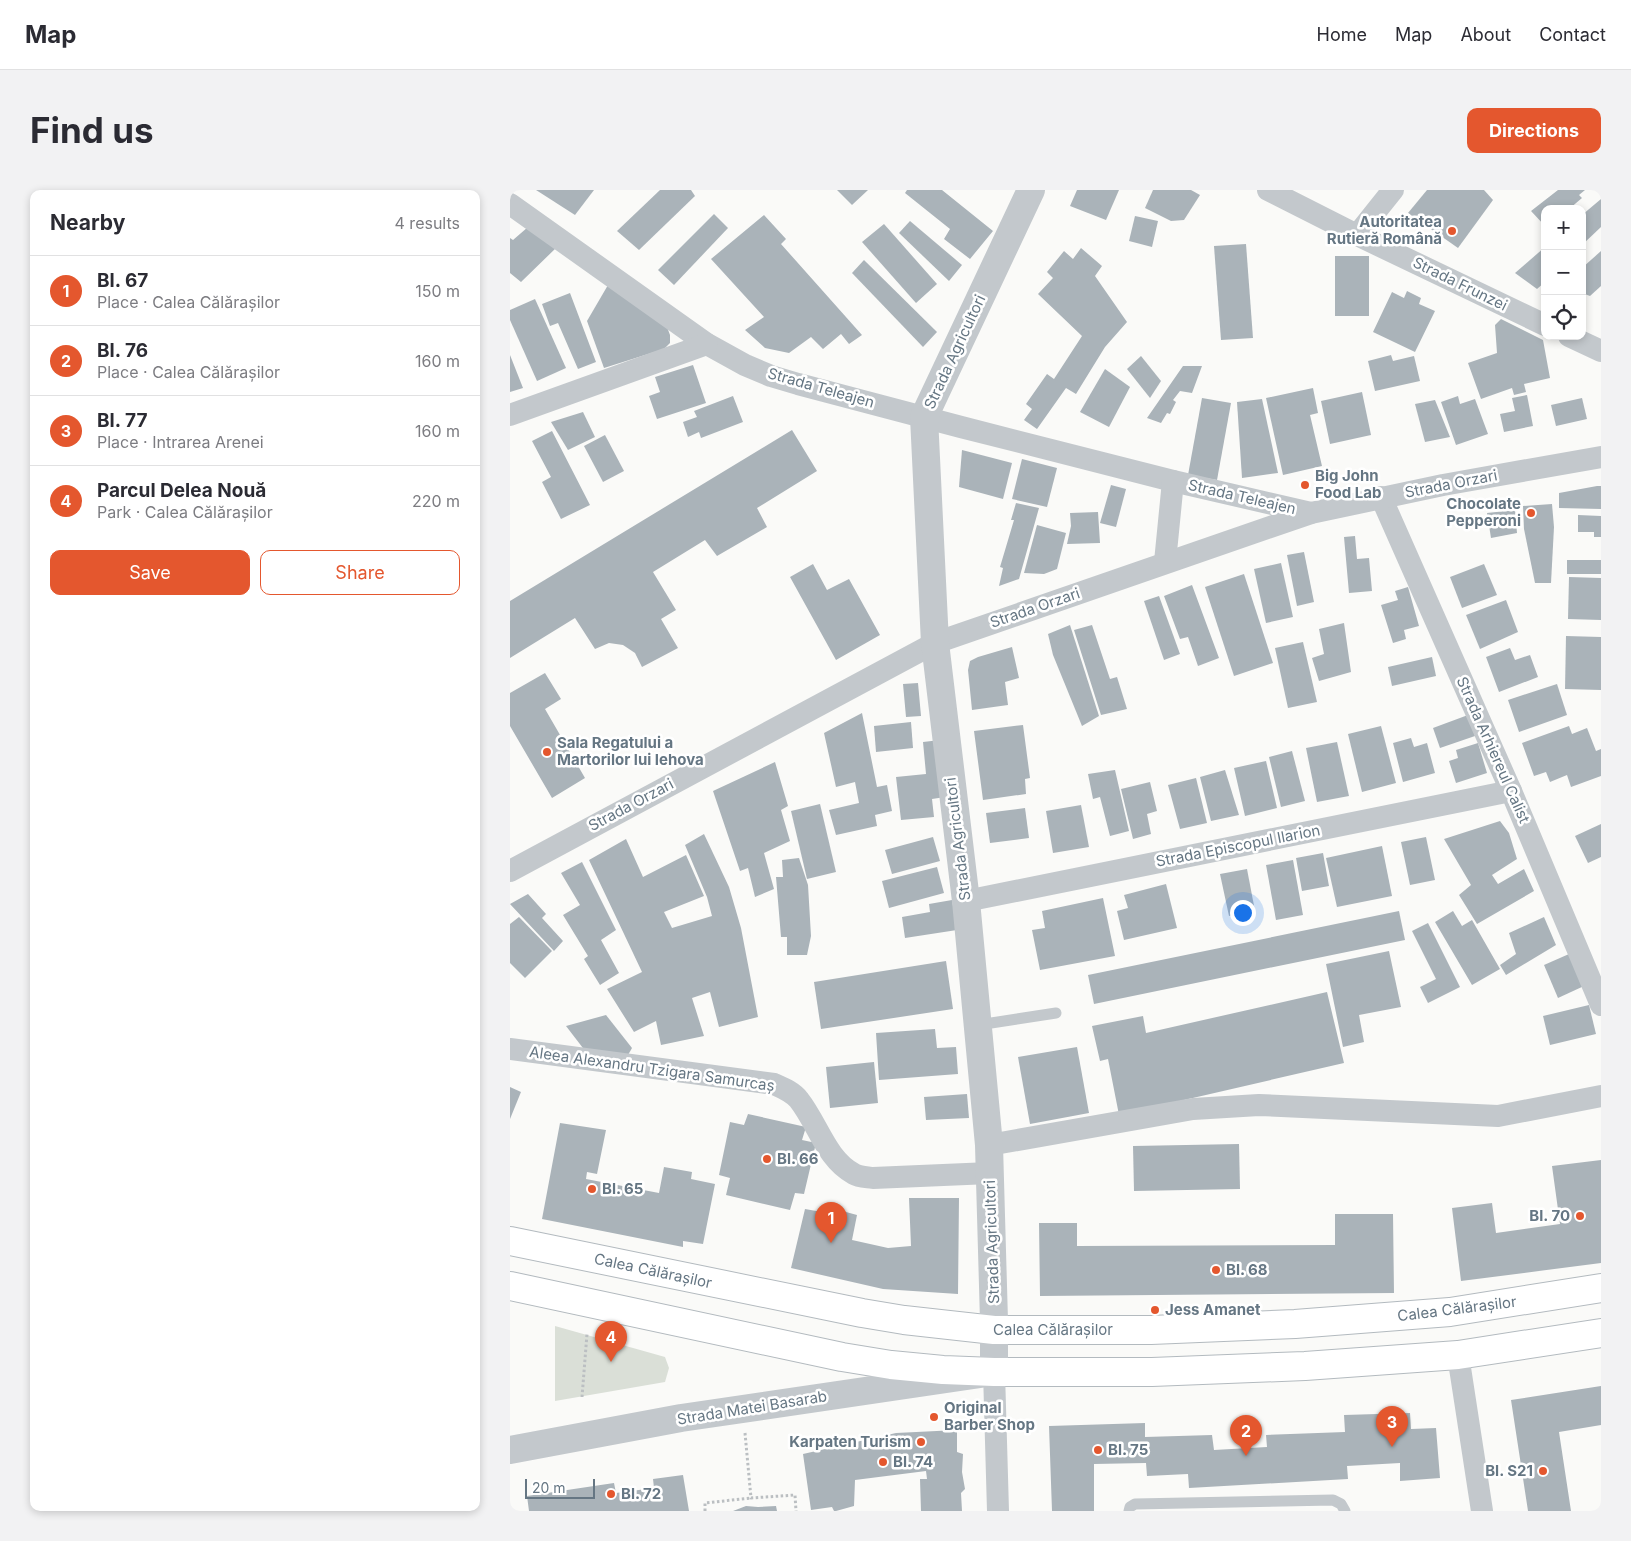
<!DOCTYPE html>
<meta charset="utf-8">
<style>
body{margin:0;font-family:Inter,sans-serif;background:#f2f2f3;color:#2b2b33}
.controls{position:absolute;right:15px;top:15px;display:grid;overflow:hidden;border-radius:10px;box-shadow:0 2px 8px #0003}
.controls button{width:45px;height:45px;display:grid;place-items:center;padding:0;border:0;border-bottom:1px solid #e1e1e2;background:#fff;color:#2b2b33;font:25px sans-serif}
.scale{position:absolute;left:15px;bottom:12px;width:70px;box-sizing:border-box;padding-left:5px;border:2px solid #657683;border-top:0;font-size:14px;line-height:18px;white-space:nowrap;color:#657683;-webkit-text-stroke:4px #fff;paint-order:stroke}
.you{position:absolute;left:732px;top:722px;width:18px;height:18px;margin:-12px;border:4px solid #fff;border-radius:50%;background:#1a73e8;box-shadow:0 0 0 8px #1a73e833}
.badge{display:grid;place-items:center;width:32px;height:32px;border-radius:50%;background:#e4572e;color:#fff;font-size:16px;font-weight:700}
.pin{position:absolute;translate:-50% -41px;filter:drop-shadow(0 1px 2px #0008)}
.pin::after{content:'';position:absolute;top:26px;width:18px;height:15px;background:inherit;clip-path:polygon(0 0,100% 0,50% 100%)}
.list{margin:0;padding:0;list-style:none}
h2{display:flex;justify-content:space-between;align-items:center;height:65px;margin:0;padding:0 20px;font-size:21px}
h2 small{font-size:16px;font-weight:400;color:#7c7c81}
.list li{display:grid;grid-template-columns:32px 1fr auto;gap:15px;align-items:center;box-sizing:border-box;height:70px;padding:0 20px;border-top:1px solid #e1e1e2}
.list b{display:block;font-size:19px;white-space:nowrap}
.list p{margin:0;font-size:16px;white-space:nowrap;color:#7c7c81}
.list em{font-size:16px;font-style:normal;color:#7c7c81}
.actions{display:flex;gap:10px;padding:15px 20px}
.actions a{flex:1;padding:11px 0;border:1px solid #e4572e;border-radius:10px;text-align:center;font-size:18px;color:#e4572e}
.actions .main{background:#e4572e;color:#fff}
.icon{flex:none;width:28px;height:28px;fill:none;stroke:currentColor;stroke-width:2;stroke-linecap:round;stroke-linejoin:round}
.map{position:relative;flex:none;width:1091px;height:1321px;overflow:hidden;border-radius:10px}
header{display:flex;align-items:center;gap:30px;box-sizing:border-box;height:70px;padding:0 25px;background:#fff;border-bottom:1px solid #e1e1e2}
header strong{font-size:24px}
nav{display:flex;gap:28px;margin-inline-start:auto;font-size:18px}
.intro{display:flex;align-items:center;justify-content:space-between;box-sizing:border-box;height:120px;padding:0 30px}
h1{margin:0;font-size:35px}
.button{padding:12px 22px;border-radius:10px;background:#e4572e;color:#fff;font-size:18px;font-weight:700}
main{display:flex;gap:30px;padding:0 30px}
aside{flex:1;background:#fff;border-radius:10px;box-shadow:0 2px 8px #0003}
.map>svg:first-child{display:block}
</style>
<header>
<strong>Map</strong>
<nav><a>Home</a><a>Map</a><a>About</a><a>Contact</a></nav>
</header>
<div class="intro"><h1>Find us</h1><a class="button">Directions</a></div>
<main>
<aside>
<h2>Nearby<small>4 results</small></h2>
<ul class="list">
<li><span class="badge">1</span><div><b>Bl. 67</b><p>Place · Calea Călărașilor</p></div><em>150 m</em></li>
<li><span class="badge">2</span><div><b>Bl. 76</b><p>Place · Calea Călărașilor</p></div><em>160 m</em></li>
<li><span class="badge">3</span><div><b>Bl. 77</b><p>Place · Intrarea Arenei</p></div><em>160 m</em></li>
<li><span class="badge">4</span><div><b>Parcul Delea Nouă</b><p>Park · Calea Călărașilor</p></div><em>220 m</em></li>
</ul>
<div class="actions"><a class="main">Save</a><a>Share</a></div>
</aside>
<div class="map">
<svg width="1091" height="1321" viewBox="0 0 1091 1321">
<rect width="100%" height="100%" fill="#fafaf8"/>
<path fill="#dadfd7" d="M45,1136L155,1167L159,1178L155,1192L45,1211Z"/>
<g fill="#aab3b9">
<path d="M26,0H84L65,25Z"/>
<path d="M150,0H181L185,6L129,60L107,41Z"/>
<path d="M327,0H358L342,15Z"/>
<path d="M397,0H432L483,41L460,69L434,49L440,39L395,3Z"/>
<path d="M567,0H609L596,30L560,16Z"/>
<path d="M643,0H681L690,5L674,30L661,31L635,18Z"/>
<path d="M917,0H974L983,10L948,58L898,23Z"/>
<path d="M1048,0H1075L1069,5L1072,8L1059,19H1035V36L1021,21Z"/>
<path d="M1091,9V37L1072,55V25Z"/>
<path d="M204,24L218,38L164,95L148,80Z"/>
<path d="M254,25L276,49L271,54L352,145L339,154L331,144L313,159L301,147L279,163L255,158L235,140L254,127L201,69Z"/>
<path d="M625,26L648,31L642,57L619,51Z"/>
<path d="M400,31L452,75L439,91L389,43Z"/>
<path d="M374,34L427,94L406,113L352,52Z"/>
<path d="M18,37L47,57L11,92L0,83V48L3,50Z"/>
<path d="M736,54L743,148L711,150L704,56Z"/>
<path d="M1035,57V92L1027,99L1005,83Z"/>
<path d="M571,58L592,76L585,86L617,132L595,157L566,204L556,198L527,239L514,230L522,219L516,214L537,184L544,189L572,146L528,104L543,88L537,82L554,61L563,69Z"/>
<path d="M1091,61V96L1080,106L1072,103V78Z"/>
<rect x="825" y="66" width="34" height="60"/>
<path d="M354,70L427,142L413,157L342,83Z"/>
<path d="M98,95L157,137L160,145V153L154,159L94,178L77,131Z"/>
<path d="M897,101L911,108L909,114L925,121L905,162L863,142L882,102L894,108Z"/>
<path d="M60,103L86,172L68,179L48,133L40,136L32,114Z"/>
<path d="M25,109L56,178L27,191L0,130V120Z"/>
<path d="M991,129L1033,150L1040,188L1014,194L1016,202L1004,205L1002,198L971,209L958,173L987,163L985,135Z"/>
<path d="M0,165L13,198L0,202Z"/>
<path d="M881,165L883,171L904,166L910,191L865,201L858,171Z"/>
<path d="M631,166L651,191L640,208L617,179Z"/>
<path d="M183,175L196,213L147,229L139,206L150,202L145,187Z"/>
<path d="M673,176H692L682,203L670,201L663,210L666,212L660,224L657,223L651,233L637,228Z"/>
<path d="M595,179L620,197L599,237L570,222Z"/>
<path d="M803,198L808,223L800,225L812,276L773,285L756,208Z"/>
<path d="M852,202L861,245L820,254L811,211Z"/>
<path d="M1017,205L1023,236L994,242L990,224L1005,221L1002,208Z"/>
<path d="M223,206L233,232L191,248L189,242L178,247L173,232L187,227L184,221Z"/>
<path d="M948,206L950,214L965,209L978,244L946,255L931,212Z"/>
<path d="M692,208L721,213L707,290L678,285Z"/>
<path d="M1072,208L1077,229L1046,236L1041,215Z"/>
<path d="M752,209L768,283L732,288L727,212Z"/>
<path d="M925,210L940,247L915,252L905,214Z"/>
<path d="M73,222L85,247L58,260L41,232Z"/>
<path d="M282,240L307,281L247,318L257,337L207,366L195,350L143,382L166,420L151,429L168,458L132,477L125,463L113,455L99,453L85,459L65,428L0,468V411Z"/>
<path d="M42,241L80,315L51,329L32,292L41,287L22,251Z"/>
<path d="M95,245L114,281L93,292L74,256Z"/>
<path d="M452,260L502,273L493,309L449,297Z"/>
<path d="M512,269L547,278L537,317L502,309Z"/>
<path d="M601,295L616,299L606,337L590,333Z"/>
<path d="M1087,296H1091V319L1049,318V303Z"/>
<path d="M506,313L529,318L509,389L489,396L493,378L490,377L504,330H501Z"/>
<path d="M1042,314L1044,337L1041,393H1025L1014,339L1013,316Z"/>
<path d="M1005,320L1007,343L981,348L977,323Z"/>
<path d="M588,322L590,353L557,354L561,336L560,323Z"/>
<path d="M1068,325L1091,326V347H1084V342H1068Z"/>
<path d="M527,335L556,343L547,379L534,384L514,383Z"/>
<path d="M845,346L847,369L859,368L862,401L839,403L834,347Z"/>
<path d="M794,362L804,412L787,416L777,365Z"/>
<rect x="1057" y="370" width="34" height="14"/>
<path d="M771,373L783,427L756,433L744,379Z"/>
<path d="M303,374L317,400L339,389L370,445L326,470L280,387Z"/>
<path d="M974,374L987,405L952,418L940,387Z"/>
<path d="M734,384L763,473L724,486L695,397Z"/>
<path d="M1059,387L1091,388V430L1058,429Z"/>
<path d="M682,395L709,468L688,476L678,447L670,449L654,406Z"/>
<path d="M898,397L909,436L894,440L896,449L883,453L871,415L888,410L885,401Z"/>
<path d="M649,406L670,464L654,470L634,411Z"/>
<path d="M996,410L1008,442L970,459L956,425Z"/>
<path d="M834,433L841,482L809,491L802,468L814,464L809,439Z"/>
<path d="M560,435L589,526L572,536L543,465L538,444Z"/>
<path d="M582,435L600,489L607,487L617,519L591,525L564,440Z"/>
<path d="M1056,446L1091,447V500L1055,499Z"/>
<path d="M793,452L807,512L778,518L765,458Z"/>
<path d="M502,457L509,488L495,492L498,515L462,520L458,480L460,471L468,467Z"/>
<path d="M1000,458L1005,470L1020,465L1028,487L989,502L976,467Z"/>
<path d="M922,467L926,486L882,496L878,477Z"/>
<path d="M35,483L51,509L35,519L75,588L42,608L0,536V503Z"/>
<path d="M408,493L411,526L396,527L393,494Z"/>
<path d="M1047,494L1057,525L1009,542L998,510Z"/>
<path d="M352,523L367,597L377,595L382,621L365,625L367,636L326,645L319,620L349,613L345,592L326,597L314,543Z"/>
<path d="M958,525L965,546L930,558L923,538Z"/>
<path d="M401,532L403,558L366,562L364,536Z"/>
<path d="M513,535L520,588L515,589L516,604L473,610L464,541Z"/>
<path d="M871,536L886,593L852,602L838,544Z"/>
<path d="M1059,536L1062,544L1077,538L1086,561L1091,559V586L1061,597L1057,585L1040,592L1036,582L1024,586L1012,553Z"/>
<path d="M901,548L904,557L917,553L925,583L893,592L883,553Z"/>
<path d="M430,550L435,607L422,609L424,627L391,630L386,587L416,584L413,552Z"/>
<path d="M827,552L839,606L807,612L796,558Z"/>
<path d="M968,553L977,583L946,593L939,571L948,568L946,560Z"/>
<path d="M782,561L795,611L771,617L759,567Z"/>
<path d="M756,571L767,618L735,626L724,578Z"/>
<path d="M265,572L278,616L271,620L280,651L254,663L264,699L245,707L238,678L230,681L203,601Z"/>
<path d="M605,580L619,641L600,646L590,607L583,609L578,584Z"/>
<path d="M715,580L729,625L701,631L690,587Z"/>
<path d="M686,588L697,633L670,639L658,595Z"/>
<path d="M640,592L647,621L637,624L641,644L623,649L611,599Z"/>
<path d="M310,614L326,682L297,689L281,621Z"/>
<path d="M571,615L579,657L543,663L536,621Z"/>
<path d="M515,618L519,648L480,653L476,623Z"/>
<path d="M990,631L999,643L1007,669L982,685L988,694L1014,679L1024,701L967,734L949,705L961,695L934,649Z"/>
<path d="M1091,634V667L1078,673L1065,646Z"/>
<path d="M194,644L219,697L231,738L248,827L209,837L200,802L182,808L194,846L151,855L146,831L124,842L97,799L132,782L79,670L116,649L133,687L176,665L194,706L154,722L162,738L202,726L197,707L175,655Z"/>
<path d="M423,647L430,671L382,684L375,660Z"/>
<path d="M916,647L925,690L900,695L891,652Z"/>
<path d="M872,656L882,706L827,717L816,668Z"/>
<path d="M813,663L819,696L792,701L786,668Z"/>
<path d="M289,668L298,695L301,746L297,765H277V747H271L266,687H273L272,670Z"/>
<path d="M783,670L793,725L766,730L756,675Z"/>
<path d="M72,672L106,740L91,750L109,783L90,795L74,769L78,766L53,725L70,715L51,683Z"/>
<path d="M427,677L434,703L379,718L372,691Z"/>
<path d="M737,679L745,721L719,726L710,684Z"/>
<path d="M656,694L667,738L614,750L607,721L618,718L614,705Z"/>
<path d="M18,704L36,724L32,728L53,751L44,761L0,714Z"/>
<path d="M593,708L605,766L530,780L522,740L535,738L532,721Z"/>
<path d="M442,710L447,740L395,748L392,727L420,722L419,714Z"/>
<path d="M889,721L895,750L584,814L578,785Z"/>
<path d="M943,721L952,736L962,730L990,779L962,795L925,732Z"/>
<path d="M9,727L42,761L15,788L0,773V734Z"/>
<path d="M1034,727L1046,755L996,785L990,775L1006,764L999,743Z"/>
<path d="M918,733L950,797L918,813L910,797L926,789L902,741Z"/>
<path d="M879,761L891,817L849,825L854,852L833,857L816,774Z"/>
<path d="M1059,764L1074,796L1048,808L1034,775Z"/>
<path d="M436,771L443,819L311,839L304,792Z"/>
<path d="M817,802L834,873L609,925L598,869L590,871L582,836L633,826L636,843Z"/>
<path d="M1079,815L1086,844L1040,855L1033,826Z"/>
<path d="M96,825L122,858L118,865L76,862L56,836Z"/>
<path d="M425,839L427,858L446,857L448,884L369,890L366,843Z"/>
<path d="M567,857L579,923L520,934L508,867Z"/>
<path d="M364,872L368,913L320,918L316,877Z"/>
<path d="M0,897L11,902L0,929Z"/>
<path d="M457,904L459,928L416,930L414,907Z"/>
<path d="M238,924L296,937L292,950L306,953L294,1004L285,1003L280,1020L216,1005L220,988L209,985L220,932L234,935Z"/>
<path d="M50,933L96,940L87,984L77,982L76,989L149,1003L154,977L182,982L181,989L205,994L193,1054L173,1051V1057L32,1029Z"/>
<path d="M729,954L730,999L624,1001L623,956Z"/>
<path d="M1091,970V1073L951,1091L942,1018L982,1013L986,1043L1050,1034L1042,976Z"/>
<path d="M399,1008H449L448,1104L373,1099L281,1078L295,1019L312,1022L314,1016L347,1025L342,1050L378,1058L401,1056Z"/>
<path d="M825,1024H883L884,1103L530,1106L529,1033H567V1056L825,1055Z"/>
<path d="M1091,1196V1235L1049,1242L1061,1321H1018L1001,1210Z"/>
<path d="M900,1223L901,1239L926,1238L930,1288L890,1291V1273L837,1276L838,1289L679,1298L678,1284L637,1286L636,1273L584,1274V1321H542L539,1236L635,1233V1247L702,1245L704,1260L757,1257L756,1245L835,1242L834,1225Z"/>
<path d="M447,1240V1262L453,1264L452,1282L455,1299L451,1303L452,1321H411L410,1289H417L416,1281L345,1290L344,1316L326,1321H324L322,1317L301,1320L293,1264L386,1243Z"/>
<path d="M173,1285L179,1321H19L17,1306L104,1293L106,1303L144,1298L143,1289Z"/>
<path d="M236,1316L248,1317L266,1316L267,1321H223Z"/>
</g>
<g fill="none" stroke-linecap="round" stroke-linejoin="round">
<defs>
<g id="secondary">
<path d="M0,1051L352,1123L394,1130L484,1140H641L785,1134L940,1122L1091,1098"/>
<path d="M0,1096L332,1167L381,1175L433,1180L484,1182H642L795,1176L948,1165L1091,1143"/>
</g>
</defs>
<use href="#secondary" stroke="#b3babf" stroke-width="30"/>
<g stroke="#bbbfc2" stroke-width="3" stroke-dasharray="2.5 2.5" stroke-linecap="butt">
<path d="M72,1207L77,1144"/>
<path d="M235,1243L241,1308L285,1305L286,1321"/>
<path d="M195,1321V1313L241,1308"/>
</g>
<g stroke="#c3c8cc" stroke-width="11">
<path d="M468,835L546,823"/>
<path d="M619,1321L620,1317L625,1314L823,1310L831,1314L835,1321"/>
</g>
<g stroke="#c3c8cc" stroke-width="22">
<path d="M758,0L847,45L1035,135"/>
<path d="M0,14L197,154L235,175L261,186L288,194L451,237L663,291L801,323"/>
<path d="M847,45L883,0"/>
<path d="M1059,146L1091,161"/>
<path d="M0,225L197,154"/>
<path d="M871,307L1001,601L1091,815"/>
<path d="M655,372L663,291"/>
<path d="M0,681L425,453L801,323L933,295L1091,267"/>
<path d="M456,711L1001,601"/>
<path d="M0,859L264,894C273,898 283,902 289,910C308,934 316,969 344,984C349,987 357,987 363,988L480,983"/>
<path d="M479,955L683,919L749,915L988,926L1091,906"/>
<path d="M948,1165L972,1321"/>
<path d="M484,1182L488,1321"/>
</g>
<path stroke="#c3c8cc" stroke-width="28" d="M0,1260L171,1228L484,1182V1131L479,955L456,711L425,453L414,227L521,0"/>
<use href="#secondary" stroke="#fff" stroke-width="28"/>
</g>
<g fill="#e4572e" stroke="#fff" stroke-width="2">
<circle cx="942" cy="41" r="5"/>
<circle cx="795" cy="295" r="5"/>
<circle cx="1021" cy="323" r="5"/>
<circle cx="37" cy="562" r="5"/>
<circle cx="257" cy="969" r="5"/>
<circle cx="82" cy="999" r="5"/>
<circle cx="1070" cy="1026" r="5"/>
<circle cx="706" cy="1080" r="5"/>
<circle cx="645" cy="1120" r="5"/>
<circle cx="424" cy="1227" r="5"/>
<circle cx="411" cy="1252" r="5"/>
<circle cx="588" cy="1260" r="5"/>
<circle cx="373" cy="1272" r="5"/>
<circle cx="1033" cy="1281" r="5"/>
<circle cx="101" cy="1304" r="5"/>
</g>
<g text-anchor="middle" stroke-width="5" stroke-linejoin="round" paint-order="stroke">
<g font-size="15" font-weight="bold" fill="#657683" stroke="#fff" text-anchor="start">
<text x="932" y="37" text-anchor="end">Autoritatea<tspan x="932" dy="17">Rutieră Română</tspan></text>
<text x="805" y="291">Big John<tspan x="805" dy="17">Food Lab</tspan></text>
<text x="1011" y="319" text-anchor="end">Chocolate<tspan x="1011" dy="17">Pepperoni</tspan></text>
<text x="47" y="558">Sala Regatului a<tspan x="47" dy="17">Martorilor lui Iehova</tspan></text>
<text x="267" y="974">Bl. 66</text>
<text x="92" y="1004">Bl. 65</text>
<text x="1060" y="1031" text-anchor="end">Bl. 70</text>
<text x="716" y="1085">Bl. 68</text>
<text x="655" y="1125">Jess Amanet</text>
<text x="434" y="1223">Original<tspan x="434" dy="17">Barber Shop</tspan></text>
<text x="401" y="1257" text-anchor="end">Karpaten Turism</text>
<text x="598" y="1265">Bl. 75</text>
<text x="383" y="1277">Bl. 74</text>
<text x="1023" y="1286" text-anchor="end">Bl. S21</text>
<text x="111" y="1309">Bl. 72</text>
</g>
<g font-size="15" fill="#657683" stroke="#fff">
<text transform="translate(950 94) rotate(26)" y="5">Strada Frunzei</text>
<text transform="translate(445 162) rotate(-65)" y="5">Strada Agricultori</text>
<text transform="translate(311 198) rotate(16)" y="5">Strada Teleajen</text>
<text transform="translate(941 294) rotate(-11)" y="5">Strada Orzari</text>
<text transform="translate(732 307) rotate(13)" y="5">Strada Teleajen</text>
<text transform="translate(525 418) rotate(-19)" y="5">Strada Orzari</text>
<text transform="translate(983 560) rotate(66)" y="5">Strada Arhiereul Calist</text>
<text transform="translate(121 615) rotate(-28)" y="5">Strada Orzari</text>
<text transform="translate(448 649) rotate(-97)" y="5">Strada Agricultori</text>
<text transform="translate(728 656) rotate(-11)" y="5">Strada Episcopul Ilarion</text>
<text transform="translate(142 879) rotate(8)" y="5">Aleea Alexandru Tzigara Samurcaș</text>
<text transform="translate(482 1052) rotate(-92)" y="5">Strada Agricultori</text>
<text transform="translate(143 1081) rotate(12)" y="5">Calea Călărașilor</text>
<text transform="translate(947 1119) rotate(-7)" y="5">Calea Călărașilor</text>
<text x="543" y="1145">Calea Călărașilor</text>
<text transform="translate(242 1218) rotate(-9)" y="5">Strada Matei Basarab</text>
</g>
</g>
</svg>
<div class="controls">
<button>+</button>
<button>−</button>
<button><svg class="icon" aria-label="locate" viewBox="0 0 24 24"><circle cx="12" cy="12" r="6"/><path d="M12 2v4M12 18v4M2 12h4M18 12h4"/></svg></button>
</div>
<div class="scale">20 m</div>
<div class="you"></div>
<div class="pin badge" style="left:321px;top:1053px">1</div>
<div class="pin badge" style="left:736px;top:1266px">2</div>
<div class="pin badge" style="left:882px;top:1257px">3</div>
<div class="pin badge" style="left:101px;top:1172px">4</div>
</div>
</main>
